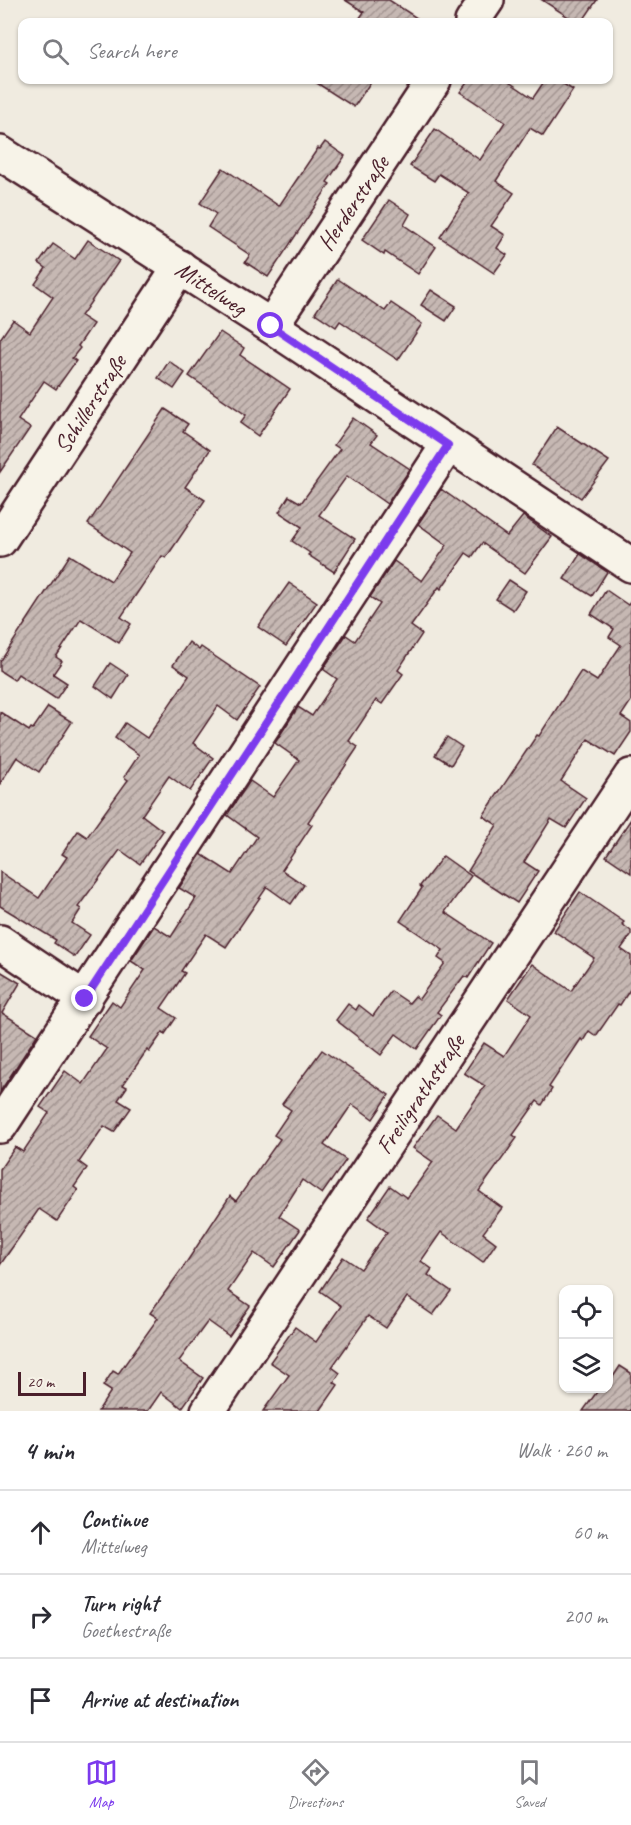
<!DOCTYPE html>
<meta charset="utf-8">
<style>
body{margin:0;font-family:Caveat,sans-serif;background:#f2f2f3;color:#2b2b33}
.controls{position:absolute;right:18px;bottom:18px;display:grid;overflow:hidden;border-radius:12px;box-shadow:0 2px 4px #0004}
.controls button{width:54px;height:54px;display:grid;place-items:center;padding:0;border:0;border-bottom:2px solid #e1e1e2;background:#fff;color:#2b2b33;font:30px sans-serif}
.scale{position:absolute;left:18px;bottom:15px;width:68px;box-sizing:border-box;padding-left:6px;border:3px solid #4a1f2b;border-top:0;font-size:16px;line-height:21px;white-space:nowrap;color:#4a1f2b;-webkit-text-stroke:4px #f7f3e8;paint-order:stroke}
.stop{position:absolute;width:18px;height:18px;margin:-14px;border:4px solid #7c3aed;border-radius:50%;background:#fff}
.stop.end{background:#7c3aed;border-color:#fff;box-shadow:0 2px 6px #0008}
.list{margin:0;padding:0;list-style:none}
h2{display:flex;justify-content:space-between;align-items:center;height:78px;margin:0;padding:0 24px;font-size:26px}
h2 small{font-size:20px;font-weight:400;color:#7c7c81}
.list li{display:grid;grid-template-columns:39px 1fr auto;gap:18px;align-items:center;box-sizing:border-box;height:84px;padding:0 24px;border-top:2px solid #e1e1e2}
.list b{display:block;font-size:22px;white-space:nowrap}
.list p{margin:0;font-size:20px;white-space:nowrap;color:#7c7c81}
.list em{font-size:20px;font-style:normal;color:#7c7c81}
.icon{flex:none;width:33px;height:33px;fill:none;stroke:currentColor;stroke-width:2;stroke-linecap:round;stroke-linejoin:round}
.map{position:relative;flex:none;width:631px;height:1411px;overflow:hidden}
.search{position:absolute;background:#fff;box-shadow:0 2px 4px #0004;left:18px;right:18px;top:18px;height:66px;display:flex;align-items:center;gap:15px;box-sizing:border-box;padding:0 21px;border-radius:12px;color:#7c7c81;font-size:22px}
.sheet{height:330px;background:#fff}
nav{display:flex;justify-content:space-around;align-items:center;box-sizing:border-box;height:84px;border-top:2px solid #e1e1e2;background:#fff;font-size:16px;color:#7c7c81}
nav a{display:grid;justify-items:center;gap:3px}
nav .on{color:#7c3aed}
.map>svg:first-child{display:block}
</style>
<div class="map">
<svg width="631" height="1411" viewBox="0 0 631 1411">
<defs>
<pattern id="building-hatch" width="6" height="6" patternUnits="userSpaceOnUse" patternTransform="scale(1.5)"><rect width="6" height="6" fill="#c6b8b3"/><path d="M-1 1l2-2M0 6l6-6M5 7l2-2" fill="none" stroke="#a39592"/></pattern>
</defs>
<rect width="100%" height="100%" fill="#f0ebe0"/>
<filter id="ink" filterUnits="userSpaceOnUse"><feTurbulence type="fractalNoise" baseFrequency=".0167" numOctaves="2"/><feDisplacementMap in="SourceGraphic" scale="12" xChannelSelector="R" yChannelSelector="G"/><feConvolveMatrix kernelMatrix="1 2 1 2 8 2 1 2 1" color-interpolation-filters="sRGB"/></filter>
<g filter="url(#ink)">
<g fill="url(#building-hatch)" stroke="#4a1f2b" stroke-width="1.5">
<path d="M345,0H389L423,22H357L364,12Z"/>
<path d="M542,0H597L582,22H576Z"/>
<path d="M312,80H372L354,107Z"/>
<path d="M469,80H506L533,98L545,80H557L573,90L543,136L530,128L496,181L514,193L491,226L505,235L497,248L507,255L494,273L440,237L469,193L439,174L434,181L410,166L435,129L480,160L505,122L460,92Z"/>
<path d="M325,142L345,156L327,182L330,184L268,277L245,262L250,255L208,227L216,214L200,203L223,168L279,206L318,148L320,149Z"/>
<path d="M389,200L410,214L404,225L436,247L418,274L385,252L384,255L362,240Z"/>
<path d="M88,240L119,261L81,316L93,324L78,346L80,348L72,358L76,361L56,389L44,381L18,420L30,428L0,472V339L13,320L30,332L53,297L35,284L46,268L39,263L53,244L75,259Z"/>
<path d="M338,279L385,311L391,303L422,324L398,360L340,321L336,327L315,313Z"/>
<path d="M431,290L456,306L446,321L421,305Z"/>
<path d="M220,332L244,348L240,355L290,389L258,436L240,423L246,415L189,376Z"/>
<path d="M169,361L185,373L174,389L158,378Z"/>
<path d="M165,409L188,424L183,431L210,450L185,487L205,500L166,558L162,556L121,617L131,624L119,643L81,619L56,657L62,661L53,674L67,683L56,699L18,674L14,680L0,671V662L70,555L111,581L130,553L88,524Z"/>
<path d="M353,418L377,435L371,443L410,469L387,504L347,476L319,515L355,539L334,572L308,555L310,553L292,541L302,527L279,512L289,496L301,503L340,449L334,445Z"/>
<path d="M557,427L609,461L581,498L532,465Z"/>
<path d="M441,489L507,536L523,516L552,537L525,573L482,543L472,557L466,553L441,589L439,587L411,626L422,634L398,670L403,674L382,704L376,700L349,741L358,747L308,822L312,825L282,870L304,885L291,904L267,887L226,947L206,934L181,971L185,973L161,1008L176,1018L165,1034L163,1032L149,1052L147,1050L123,1085L127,1087L118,1100L131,1108L114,1132L104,1126L79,1162L87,1168L74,1187L78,1190L57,1221L39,1209L0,1265V1169L15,1147L23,1152L49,1113L40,1107L65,1071L83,1084L107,1049L88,1036L112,1001L120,1007L145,970L131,961L154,926L171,937L196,898L179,888L201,854L232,874L257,837L227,815L250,781L273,797L299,760L275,743L298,707L312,716L337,679L323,669L346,635L355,641L380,604L370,597L394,561L422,581L447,545L418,524Z"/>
<path d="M580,554L607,572L592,596L564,579Z"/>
<path d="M509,580L526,591L513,610L496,599Z"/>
<path d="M289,583L317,602L286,646L258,627Z"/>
<path d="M606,590L628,605L631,601V701L621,716L631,723V732L615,756L588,739L561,781L586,798L566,828L551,819L524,862L538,871L517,903L468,871L497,825L483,816L537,735L539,736L581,671L597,681L621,645L609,637L614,629L591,614Z"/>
<path d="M189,642L199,650L201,647L260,687L237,720L218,706L193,743L213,758L190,791L169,776L142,815L163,831L140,864L120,850L78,907L81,909L72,923L90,935L75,957L54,943L56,940L0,906V872L39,898L67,857L62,854L78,831L87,837L128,780L124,777L139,755L115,738L125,723L147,738L189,676L173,665Z"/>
<path d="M110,663L128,675L113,699L95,686Z"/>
<path d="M48,707L72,722L39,772L17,757L0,784V712L29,731L31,728L33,729Z"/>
<path d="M447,737L462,747L451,765L435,755Z"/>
<path d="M631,819V873L606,856Z"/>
<path d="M443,856L471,876L445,912L491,943L468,978L464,976L437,1012L441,1015L417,1049L396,1034L381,1055L336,1020L348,1004L356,1010L359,1005L373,1016L391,991L409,1003L415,996L419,999L445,963L438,958L443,950L400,921L422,888L420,886Z"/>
<path d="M580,892L624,922L622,924L631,931V935L621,949L631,956V988L620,1005L618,1004L596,1036L589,1031L583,1041L581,1039L549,1087L552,1089L542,1105L537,1101L513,1135L517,1138L479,1191L502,1208L483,1233L496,1243L483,1262L441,1232L421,1261L432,1269L428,1275L451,1291L433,1315L407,1297L386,1328L368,1316L332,1367L340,1373L334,1382L338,1385L320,1411H263L289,1375L270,1362L295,1327L316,1342L341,1306L320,1291L343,1257L361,1269L387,1232L368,1218L390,1186L407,1198L433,1162L413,1148L437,1115L456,1128L485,1086L464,1073L484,1043L504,1056L531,1015L508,999L532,964L571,991L594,958L554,931Z"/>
<path d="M0,971L20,983L2,1013L37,1035L0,1092Z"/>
<path d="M322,1050L389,1095L373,1119L352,1104L324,1145L346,1160L322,1194L302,1180L279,1216L300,1230L274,1267L254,1253L228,1291L250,1306L229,1336L208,1321L179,1361L203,1378L182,1408L161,1392L148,1411H98L111,1391L103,1386L113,1371L118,1374L158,1318L150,1313L182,1269L230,1196L236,1201L280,1139L274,1135L291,1110L282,1104Z"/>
<path d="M620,1366L631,1373V1411H583L599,1389H609V1383Z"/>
</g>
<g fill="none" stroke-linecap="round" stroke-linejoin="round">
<defs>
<g id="minor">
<path d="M472,22L487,0"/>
<path d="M0,153L271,326L631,565"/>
<path d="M271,326L434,80"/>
<path d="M0,540L180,267"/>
<path d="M0,942L85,999"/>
<path d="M0,1126L448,445"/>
<path d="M208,1411L631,776"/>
</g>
</defs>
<use href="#minor" stroke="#4a1f2b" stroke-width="38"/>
<use href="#minor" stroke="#f7f3e8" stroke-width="33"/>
</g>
</g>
<g fill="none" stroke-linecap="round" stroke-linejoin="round" filter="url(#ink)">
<path stroke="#7c3aed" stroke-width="8" d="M85,999L448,445L271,326"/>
</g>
<g text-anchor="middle" stroke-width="4.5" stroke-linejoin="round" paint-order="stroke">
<g font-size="24" fill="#4a1f2b" stroke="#f7f3e8">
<text transform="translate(353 203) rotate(-56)" y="8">Herderstraße</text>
<text transform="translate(211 288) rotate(33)" y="8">Mittelweg</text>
<text transform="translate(90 404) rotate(-57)" y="8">Schillerstraße</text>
<text transform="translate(420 1094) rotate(-56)" y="8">Freiligrathstraße</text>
</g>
</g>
</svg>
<div class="controls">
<button><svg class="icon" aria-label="locate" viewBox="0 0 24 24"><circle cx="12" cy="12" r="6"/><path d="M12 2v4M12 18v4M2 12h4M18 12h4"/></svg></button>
<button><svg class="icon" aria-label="layers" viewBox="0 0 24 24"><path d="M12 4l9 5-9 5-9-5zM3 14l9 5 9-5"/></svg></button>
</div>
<div class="scale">20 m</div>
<div class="stop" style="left:271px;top:326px"></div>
<div class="stop end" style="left:85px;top:999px"></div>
<div class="search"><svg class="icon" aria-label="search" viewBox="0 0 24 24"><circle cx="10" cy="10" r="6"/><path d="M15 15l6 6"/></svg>Search here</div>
</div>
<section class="sheet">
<h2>4 min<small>Walk · 260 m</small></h2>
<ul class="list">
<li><svg class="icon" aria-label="ahead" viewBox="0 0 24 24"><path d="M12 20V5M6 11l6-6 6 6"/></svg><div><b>Continue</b><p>Mittelweg</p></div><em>60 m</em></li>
<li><svg class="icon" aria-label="right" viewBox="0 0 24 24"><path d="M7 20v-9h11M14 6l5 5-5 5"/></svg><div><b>Turn right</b><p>Goethestraße</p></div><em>200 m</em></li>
<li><svg class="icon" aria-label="arrive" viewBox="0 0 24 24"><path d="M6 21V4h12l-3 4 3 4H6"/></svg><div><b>Arrive at destination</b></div></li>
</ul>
</section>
<nav>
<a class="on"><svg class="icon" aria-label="map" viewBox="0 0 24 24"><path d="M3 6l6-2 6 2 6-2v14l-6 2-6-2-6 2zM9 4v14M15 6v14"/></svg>Map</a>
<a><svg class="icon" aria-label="directions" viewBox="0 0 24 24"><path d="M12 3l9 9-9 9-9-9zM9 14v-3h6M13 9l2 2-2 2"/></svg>Directions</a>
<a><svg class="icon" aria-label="saved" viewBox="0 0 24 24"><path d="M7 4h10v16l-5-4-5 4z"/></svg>Saved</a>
</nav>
